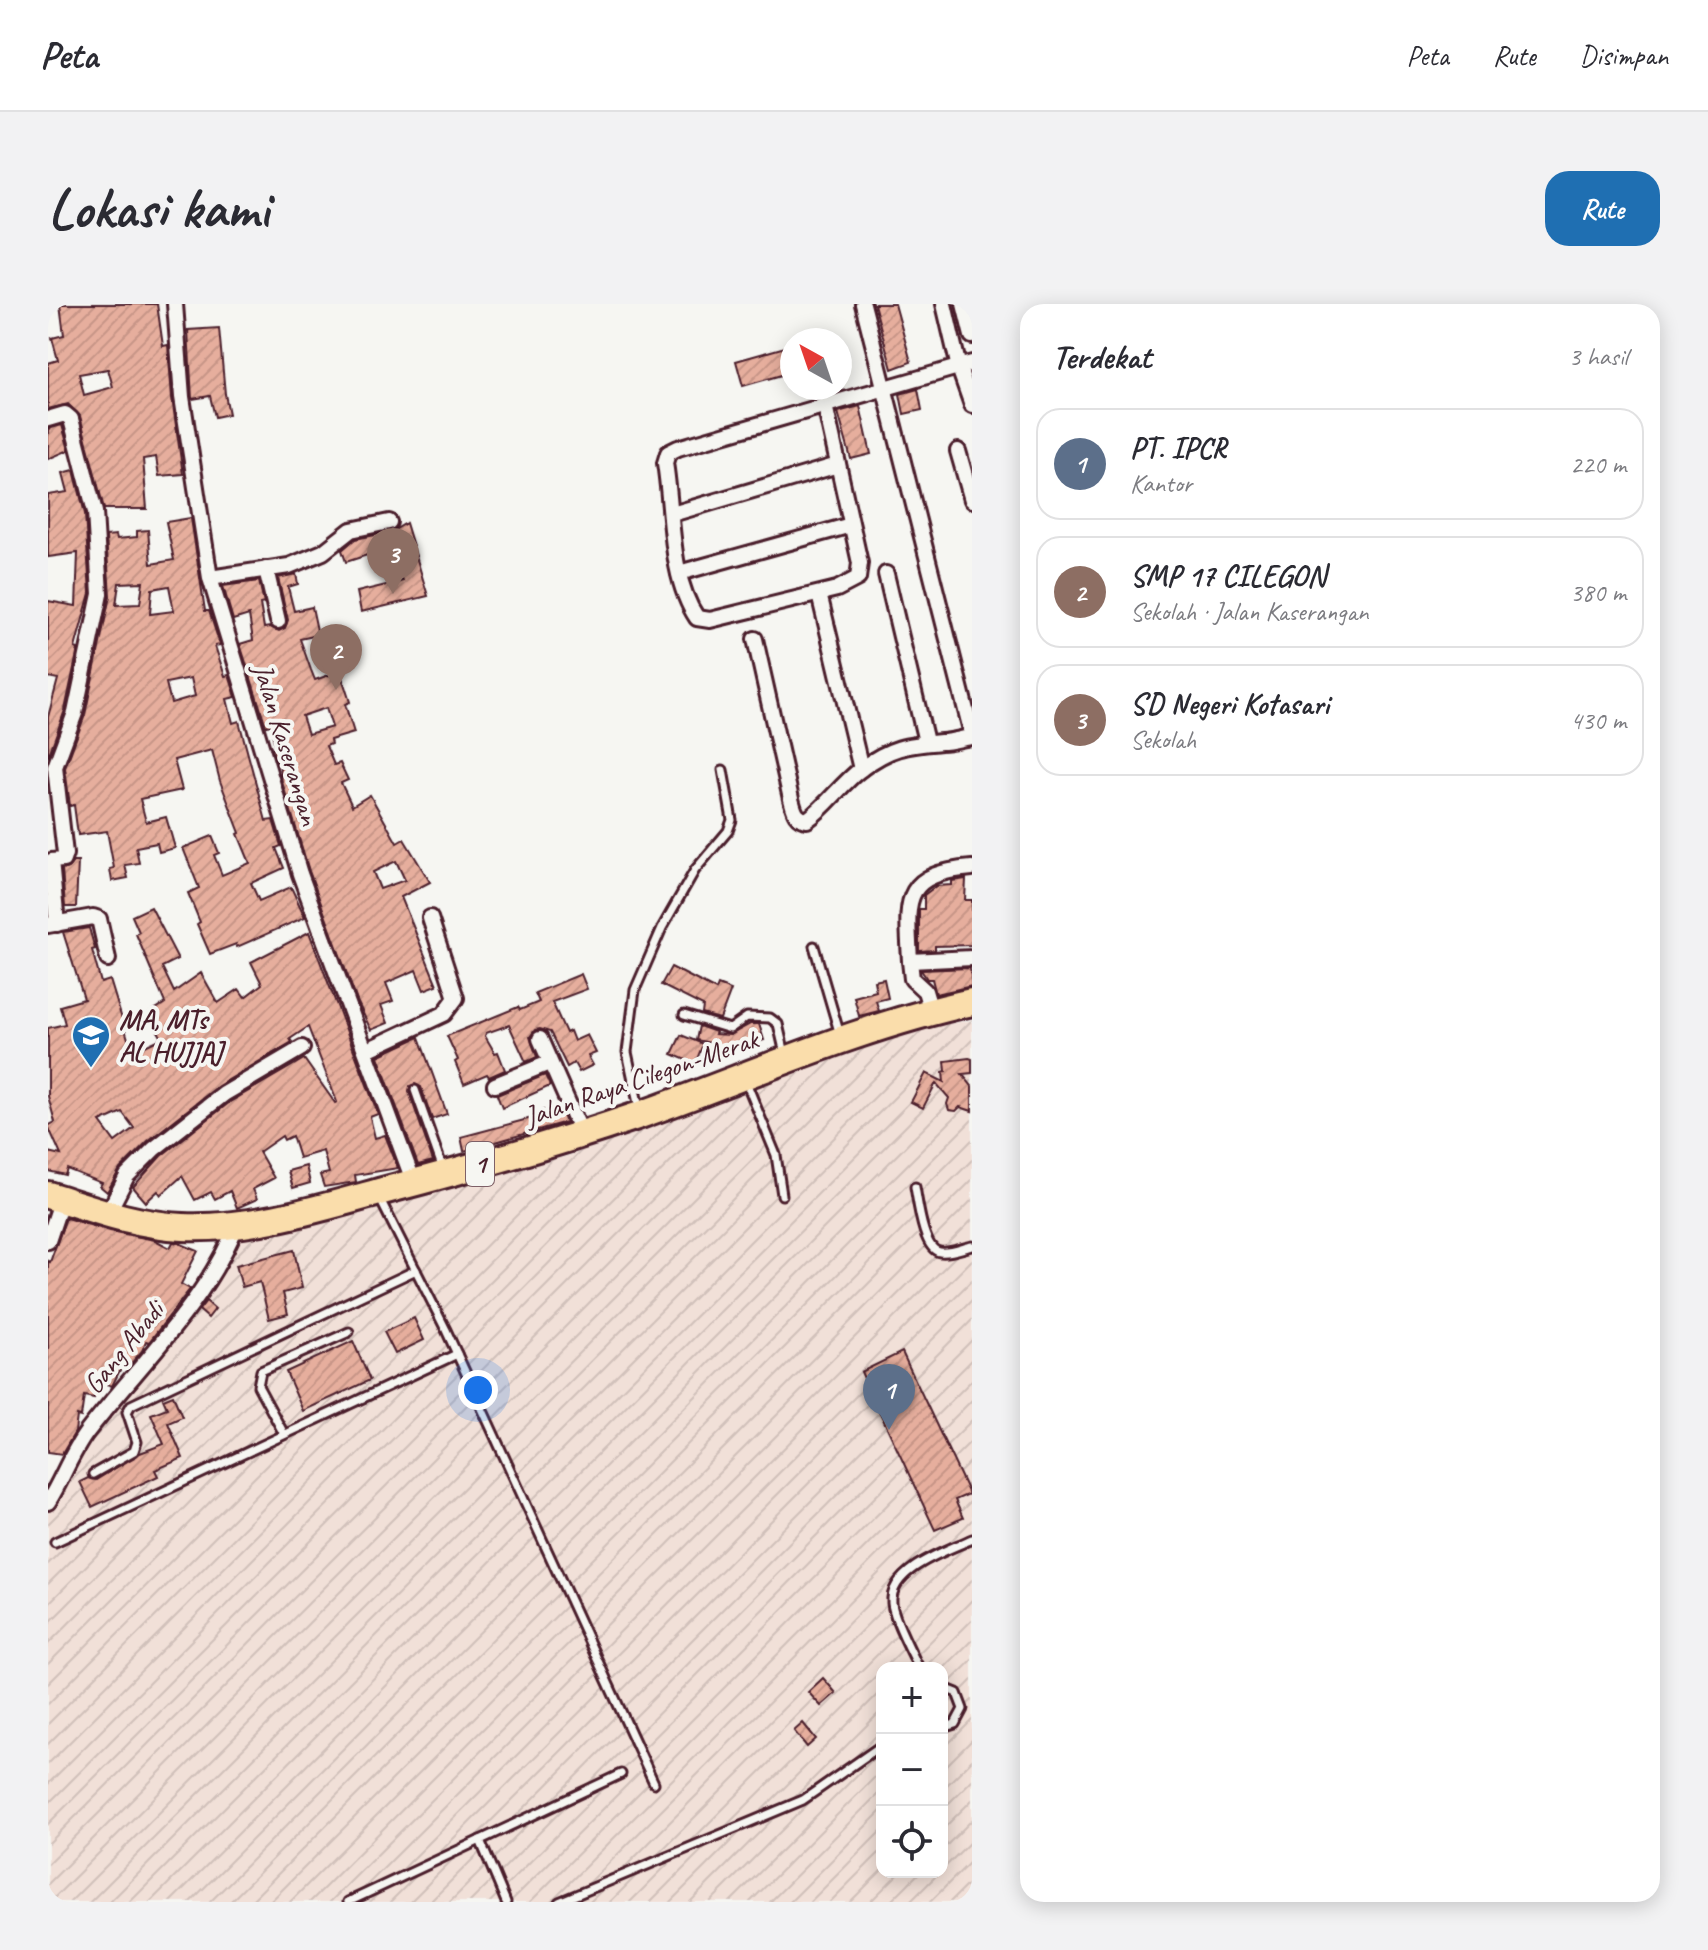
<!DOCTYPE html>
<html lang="id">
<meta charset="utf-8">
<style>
body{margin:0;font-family:Caveat,sans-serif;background:#f2f2f3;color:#2b2b33}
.controls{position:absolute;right:24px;bottom:24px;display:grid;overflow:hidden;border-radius:16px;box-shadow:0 4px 20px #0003}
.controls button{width:72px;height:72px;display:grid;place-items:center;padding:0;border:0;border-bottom:2px solid #e1e1e2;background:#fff;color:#2b2b33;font:40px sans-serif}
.compass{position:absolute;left:732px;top:24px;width:72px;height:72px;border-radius:50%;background:#fff;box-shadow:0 4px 20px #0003;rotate:320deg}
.you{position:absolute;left:430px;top:1086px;width:28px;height:28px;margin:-20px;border:6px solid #fff;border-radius:50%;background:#1a73e8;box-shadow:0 0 0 12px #1a73e833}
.badge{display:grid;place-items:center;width:52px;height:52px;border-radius:50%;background:#1f6fb2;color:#fff;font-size:26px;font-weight:700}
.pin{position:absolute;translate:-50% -66px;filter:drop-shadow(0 2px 4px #0008)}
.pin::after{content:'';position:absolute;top:42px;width:28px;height:24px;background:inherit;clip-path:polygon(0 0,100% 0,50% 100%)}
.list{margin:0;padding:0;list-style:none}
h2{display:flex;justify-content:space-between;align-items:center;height:104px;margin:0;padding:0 32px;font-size:34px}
h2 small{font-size:26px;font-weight:400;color:#7c7c81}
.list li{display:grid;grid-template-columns:52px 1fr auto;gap:24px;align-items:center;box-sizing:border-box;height:112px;margin:0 16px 16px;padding:0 16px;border:2px solid #e1e1e2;border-radius:24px}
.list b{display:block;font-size:30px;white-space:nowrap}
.list p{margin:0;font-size:26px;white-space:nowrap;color:#7c7c81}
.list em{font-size:26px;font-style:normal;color:#7c7c81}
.icon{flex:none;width:44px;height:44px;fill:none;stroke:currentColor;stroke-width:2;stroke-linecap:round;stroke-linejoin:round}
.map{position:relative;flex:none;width:924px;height:1598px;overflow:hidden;border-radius:24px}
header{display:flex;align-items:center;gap:48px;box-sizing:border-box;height:112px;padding:0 40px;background:#fff;border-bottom:2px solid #e1e1e2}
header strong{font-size:38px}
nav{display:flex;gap:44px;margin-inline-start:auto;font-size:28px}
.intro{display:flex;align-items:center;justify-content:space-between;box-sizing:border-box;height:192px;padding:0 48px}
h1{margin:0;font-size:56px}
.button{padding:20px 36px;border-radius:24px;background:#1f6fb2;color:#fff;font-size:28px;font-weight:700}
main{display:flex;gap:48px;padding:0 48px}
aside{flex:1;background:#fff;border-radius:24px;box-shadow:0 4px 20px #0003}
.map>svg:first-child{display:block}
</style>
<header>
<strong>Peta</strong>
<nav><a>Peta</a><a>Rute</a><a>Disimpan</a></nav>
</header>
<div class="intro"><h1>Lokasi kami</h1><a class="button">Rute</a></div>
<main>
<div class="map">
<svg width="924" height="1598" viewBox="0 0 924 1598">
<defs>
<pattern id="industrial-furrows" width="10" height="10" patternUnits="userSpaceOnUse" patternTransform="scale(2)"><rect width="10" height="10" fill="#f1e0d8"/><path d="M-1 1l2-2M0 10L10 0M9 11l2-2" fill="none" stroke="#d0c0ba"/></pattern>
<pattern id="building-hatch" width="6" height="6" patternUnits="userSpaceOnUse" patternTransform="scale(2)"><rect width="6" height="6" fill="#e6ae9d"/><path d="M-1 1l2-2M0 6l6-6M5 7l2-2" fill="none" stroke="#c79587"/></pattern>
</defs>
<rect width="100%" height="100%" fill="#f6f6f2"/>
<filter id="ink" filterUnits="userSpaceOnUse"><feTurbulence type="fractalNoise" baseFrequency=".0125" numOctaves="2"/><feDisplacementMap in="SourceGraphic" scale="16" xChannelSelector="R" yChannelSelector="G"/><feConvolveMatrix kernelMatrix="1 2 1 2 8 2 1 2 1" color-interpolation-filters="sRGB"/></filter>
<g filter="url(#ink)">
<path fill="url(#industrial-furrows)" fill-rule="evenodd" d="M924,716V1598H0V1204L8,1183L59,1107L155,998L189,936L520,852L863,726ZM834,1364H894V1568H834Z"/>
<g fill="url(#building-hatch)" stroke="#4a1f2b" stroke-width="2" fill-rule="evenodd">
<path d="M12,0H109L115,42L120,41L124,94L135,170L111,172L108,153L95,155L99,205H56L32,112L20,100L0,105V59L10,56L4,34L16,31ZM60,65L65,83L36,91L31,70Z"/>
<path d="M826,0H847L863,58L844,65Z"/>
<path d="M171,24L177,90L181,110L167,113L162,92L144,95L140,26Z"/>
<path d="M744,41V68L695,82L688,57Z"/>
<path d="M870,85L874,106L856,110L852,90Z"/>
<path d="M812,102L823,150L803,155L790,108Z"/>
<path d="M14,121L21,146L0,155V125Z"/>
<path d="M26,166L37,210L42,289L27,344L30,345L17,406L0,453V413L10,375L0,373V297L28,302L30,249L0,253V191L20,188L15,169Z"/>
<path d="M143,214L157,307H161L172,341L167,342L177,372L181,371L188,393L179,395L185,419L191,417L218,517L225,516L233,542L228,544L236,564L203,579L211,597L243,583L257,613L189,643L188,640L162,650L149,620L152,618L140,589L151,584L135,544L164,532L171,549L166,551L174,571L202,559L190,530L192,529L172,477L164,446L126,456L134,486L92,495L98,518L118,513L127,544L111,548L109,539L88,543L91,559L77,561L80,574L64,577L62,565L66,564L59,527L30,531L26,501L22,502L17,464L37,411L62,292L58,232L68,231L69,235L89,233V227L100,226L103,260L126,256L118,218ZM95,278L92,300L68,301L71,279ZM121,282L126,307L102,310L104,285ZM143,374L147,392L123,399L118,379Z"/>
<path d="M358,219L380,292L313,308L309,288L355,277L344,243L298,258L294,246L307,235L343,228Z"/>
<path d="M248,270L250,280L240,283L246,307L264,303L270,331L252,335L263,366L267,376L292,367L302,398L297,400L306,429L282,436L283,440L278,442L286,461L292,459L300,476L293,479L304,502L322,491L349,539L356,535L382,578L353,593L389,681L376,686L368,666L338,679L345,697L333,701L340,719L323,726L309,697L261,567L234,478L231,458H228L224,445L227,444L223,421L218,422L192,340L205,336L201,311L185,316L175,282L211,277L216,299L212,300L216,324L222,323L231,327L237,324L240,316L230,274ZM278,404L284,423L260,430L254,412ZM348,557L357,576L332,585L325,568Z"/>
<path d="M25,558H30L28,603H17L14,566L20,564Z"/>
<path d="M918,575L917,596H924V641L887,642V646L871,647V605H876V591L888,582L904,581V577Z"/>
<path d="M103,603L130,655L114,663L126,688L153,669L170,699L191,685L197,693L214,680L203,658L261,628L330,810L322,813L327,834L337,831L350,864L307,871L308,878L276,883L272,871L281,869L275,847L251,854L244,832L236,836L234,832L211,848L226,874L205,885L209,895L189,904L182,887L167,895L163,888L147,896L134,872L113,891L110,887L98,898L85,883L113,852L182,798L256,755L287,799L289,798L260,723L242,735L244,738L170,782L100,837L72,865L59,888L52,882L54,879L19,865L17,871L0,867V848L13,851L0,822L7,818L0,792V724L17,720L12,702L36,695L15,628L41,624L47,645L44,646L53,679L62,676L84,748L114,734L100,710L117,699L88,630L91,628L84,612ZM74,808L86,824L67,838L52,818Z"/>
<path d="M623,663L668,686L670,681L683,686L672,715L654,710L655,702L613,681Z"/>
<path d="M922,664L924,682L888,690L884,675H879L873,666Z"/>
<path d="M533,670L539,685L504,698L518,729L522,727L526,737L539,731L548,749L540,752L545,761L531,768L526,759L519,763L502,728L492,725L487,726L482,733L489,753L478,758L461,721L438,729L437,732L447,749L450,748L457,766L441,773L439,770L416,780L407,758L410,756L399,732L470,703L472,706L491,698L487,689Z"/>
<path d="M836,675L840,694L828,697L831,707L811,712L806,693L828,687L826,677Z"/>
<path d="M702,720H711L716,736L675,748L673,741L648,736L651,722L668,728L667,730L682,731Z"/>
<path d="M633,731L655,740L647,760L624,750Z"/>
<path d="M371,733L399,810L384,815L373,783L367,780L362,782L361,788L385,857L370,861L330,752Z"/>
<path d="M921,754L924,755V769L914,770L924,782V807L912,803L908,807L901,806L899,800L901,794L888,779L875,804L863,798L878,769L896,778L895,768L898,767L897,757Z"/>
<path d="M497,771L502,782L454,804L449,791Z"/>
<path d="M511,803L518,818L416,847L413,833L484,814L483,809Z"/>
<path d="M258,862L262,879L245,884L240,867Z"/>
<path d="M18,914L62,927L107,936L122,944L125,938L131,939L150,947L133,980L142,985L101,1038L98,1037L94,1047L81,1062L75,1060L64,1082L48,1076L46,1094L36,1092L33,1113L29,1112L27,1128L14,1150L0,1148V957L2,958Z"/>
<path d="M246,946L254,984L235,989L240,1010L221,1015L212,978L194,983L188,961Z"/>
<path d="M158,997L167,1005L160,1014L151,1006Z"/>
<path d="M366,1014L376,1036L347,1050L336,1028Z"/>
<path d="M305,1037L322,1076L255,1107L238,1068Z"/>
<path d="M854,1048L921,1190L907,1196L915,1214L887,1226L813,1068Z"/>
<path d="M125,1091L134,1113L120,1119L135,1154L107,1166L110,1172L44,1203L32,1178L40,1174L48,1176L92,1149L116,1140L103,1110L119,1104L115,1095Z"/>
<path d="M775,1374L788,1389L773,1402L760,1388Z"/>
<path d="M755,1419L768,1435L759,1443L746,1427Z"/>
</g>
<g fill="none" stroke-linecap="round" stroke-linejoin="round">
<defs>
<g id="lane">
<path d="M766,642L792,731"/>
<path d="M636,711L682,725L699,713L722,714L730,720L737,750"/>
<path d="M698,778L728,851L734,891"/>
<path d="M367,786L395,865"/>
<path d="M591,804L579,748L587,686L614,624L647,566L680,527L684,516L675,466"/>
<path d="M867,883C870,898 875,946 892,948C901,950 915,944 924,942"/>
<path d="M332,895L398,1026L606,1479"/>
<path d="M236,1130L210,1082L213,1067L301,1028"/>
<path d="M45,1170L86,1147L89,1138L79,1108L83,1101L368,966"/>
<path d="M7,1238L409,1050"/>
<path d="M871,1364C864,1349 845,1314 844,1299C841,1265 899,1247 924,1235"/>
<path d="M894,1383L909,1389L915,1405L907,1420L894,1424"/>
<path d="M432,1536L458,1598"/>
<path d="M300,1598L573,1470"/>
<path d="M511,1598L755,1496L834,1441"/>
</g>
<g id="street">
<path d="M127,0L134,93L162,274L252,570L366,879"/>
<path d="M815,0L924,430"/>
<path d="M896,0L911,64L924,101"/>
<path d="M916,0L924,32"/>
<path d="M777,101L812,259L810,274L789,285L662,316L649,314C621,273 625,207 617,159L620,149L630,144L924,59"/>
<path d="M0,115L17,110L23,115L47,208L52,290L27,409L7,463L17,550L15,556L3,557L9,620"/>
<path d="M910,147L924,196"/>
<path d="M624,210L790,161"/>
<path d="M218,265L230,317"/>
<path d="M631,269L803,221"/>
<path d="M838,270L878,438"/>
<path d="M162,274L241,262L275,248L303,226L341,218"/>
<path d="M772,294L813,465"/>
<path d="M707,335L743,495C746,505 747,515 759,516C779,502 793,480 813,465C842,443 859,441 893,438C904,438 914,434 924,433"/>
<path d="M924,564C852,570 859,597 862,657L924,654"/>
<path d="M0,621L45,613L51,615L60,655"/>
<path d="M862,657L864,675L877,687L883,707"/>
<path d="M492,735L534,830"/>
<path d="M319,746L396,710L408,694L382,614"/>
<path d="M447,781L501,759"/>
<path d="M59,911L79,872L106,845L176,790L254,744"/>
<path d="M0,937L14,895"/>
<path d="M0,1198C14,1176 23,1149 39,1128C90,1062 158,999 189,920"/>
</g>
<path id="highway" d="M0,891C45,905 87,921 135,923C205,926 276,903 342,885C426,863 510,839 592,811C702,772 809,723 924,698"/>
</defs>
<use href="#lane" stroke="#4a1f2b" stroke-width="13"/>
<use href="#street" stroke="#4a1f2b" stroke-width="20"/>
<use href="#highway" stroke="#4a1f2b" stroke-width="32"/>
<use href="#lane" stroke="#f6f6f2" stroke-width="7"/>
<use href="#street" stroke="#f6f6f2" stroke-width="14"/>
<use href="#highway" stroke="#faddab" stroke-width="26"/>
</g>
</g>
<defs>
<symbol id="school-pin" viewBox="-11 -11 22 30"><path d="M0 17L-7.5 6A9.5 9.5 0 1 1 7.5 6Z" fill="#1f6fb2" stroke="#f6f6f2"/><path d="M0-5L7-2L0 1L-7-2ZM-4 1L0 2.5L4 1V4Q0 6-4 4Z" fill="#fff"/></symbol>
</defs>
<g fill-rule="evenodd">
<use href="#school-pin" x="21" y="709" width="44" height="60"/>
</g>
<g text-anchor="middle" stroke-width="8" stroke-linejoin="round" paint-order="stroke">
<rect fill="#f6f6f2" stroke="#7e6067" stroke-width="2" x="418" y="838" width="28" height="44" rx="6"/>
<g font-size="26" font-weight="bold" fill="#4a1f2b">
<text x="432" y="869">1</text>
</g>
<g font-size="28" fill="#4a1f2b" stroke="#f6f6f2">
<text transform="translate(239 440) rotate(73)" y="10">Jalan Kaserangan</text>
<text transform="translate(593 773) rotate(-19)" y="10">Jalan Raya Cilegon-Merak</text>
<text transform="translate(75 1043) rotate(-51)" y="10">Gang Abadi</text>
</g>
<g font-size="28" font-weight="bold" fill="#4a1f2b" stroke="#f6f6f2" text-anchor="start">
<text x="71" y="725">MA, MTs<tspan x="71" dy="32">AL HUJJAJ</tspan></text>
</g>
</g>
</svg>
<div class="controls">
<button>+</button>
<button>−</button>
<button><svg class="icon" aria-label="locate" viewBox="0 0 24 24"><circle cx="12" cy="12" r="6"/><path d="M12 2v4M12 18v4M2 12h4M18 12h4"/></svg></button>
</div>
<svg class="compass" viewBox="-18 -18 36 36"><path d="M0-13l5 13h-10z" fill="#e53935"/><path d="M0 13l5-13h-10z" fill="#7c7c81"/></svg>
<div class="you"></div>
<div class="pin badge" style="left:841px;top:1126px;background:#5c6f8a">1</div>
<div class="pin badge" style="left:288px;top:386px;background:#8d6e63">2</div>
<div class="pin badge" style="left:345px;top:290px;background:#8d6e63">3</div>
</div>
<aside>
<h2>Terdekat<small>3 hasil</small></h2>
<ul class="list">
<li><span class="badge" style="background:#5c6f8a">1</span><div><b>PT. IPCR</b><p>Kantor</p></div><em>220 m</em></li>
<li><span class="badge" style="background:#8d6e63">2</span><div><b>SMP 17 CILEGON</b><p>Sekolah · Jalan Kaserangan</p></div><em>380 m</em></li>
<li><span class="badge" style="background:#8d6e63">3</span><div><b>SD Negeri Kotasari</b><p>Sekolah</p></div><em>430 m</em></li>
</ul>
</aside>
</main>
